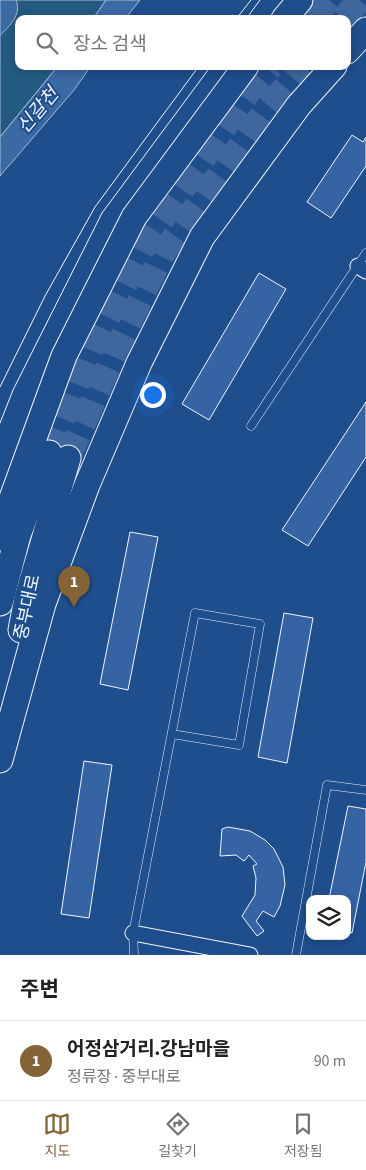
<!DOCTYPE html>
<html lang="ko">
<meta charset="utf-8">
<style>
body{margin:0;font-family:"Source Sans 3","Noto Sans KR",sans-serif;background:#f2f2f2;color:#202124}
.controls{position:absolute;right:15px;bottom:15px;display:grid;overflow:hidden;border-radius:10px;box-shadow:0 2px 8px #0003}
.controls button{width:45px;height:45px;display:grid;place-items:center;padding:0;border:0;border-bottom:1px solid #e0e0e0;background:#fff;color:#202124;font:25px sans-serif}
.you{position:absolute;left:152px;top:394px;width:18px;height:18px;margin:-12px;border:4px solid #fff;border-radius:50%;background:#1a73e8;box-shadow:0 0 0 8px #1a73e833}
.badge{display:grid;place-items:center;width:32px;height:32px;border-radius:50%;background:#846436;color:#fff;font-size:16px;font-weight:700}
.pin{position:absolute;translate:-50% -41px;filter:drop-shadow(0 1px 2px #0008)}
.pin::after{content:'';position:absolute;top:26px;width:18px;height:15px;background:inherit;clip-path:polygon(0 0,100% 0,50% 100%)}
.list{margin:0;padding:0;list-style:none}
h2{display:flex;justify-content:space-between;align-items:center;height:65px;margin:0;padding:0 20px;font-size:21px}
h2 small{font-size:16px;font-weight:400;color:#757577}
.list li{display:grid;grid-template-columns:32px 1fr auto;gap:15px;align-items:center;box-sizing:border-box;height:80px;padding:0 20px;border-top:1px solid #e0e0e0}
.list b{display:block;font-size:19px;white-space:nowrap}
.list p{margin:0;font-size:16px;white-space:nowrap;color:#757577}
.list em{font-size:16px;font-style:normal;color:#757577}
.icon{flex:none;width:28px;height:28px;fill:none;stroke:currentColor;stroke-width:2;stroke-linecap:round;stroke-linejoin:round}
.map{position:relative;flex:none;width:366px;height:955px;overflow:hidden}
.search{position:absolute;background:#fff;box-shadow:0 2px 8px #0003;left:15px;right:15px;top:15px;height:55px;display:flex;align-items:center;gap:12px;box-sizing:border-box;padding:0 18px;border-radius:10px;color:#757577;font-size:19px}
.sheet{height:145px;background:#fff}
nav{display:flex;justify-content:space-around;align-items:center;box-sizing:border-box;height:70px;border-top:1px solid #e0e0e0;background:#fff;font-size:14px;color:#757577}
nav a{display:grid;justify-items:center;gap:2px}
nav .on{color:#846436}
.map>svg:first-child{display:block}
</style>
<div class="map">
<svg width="366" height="955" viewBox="0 0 366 955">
<rect width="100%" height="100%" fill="#1f4e8c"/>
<path fill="#245a82" stroke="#a8bbd7" d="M0,0H106L93,19H19V66H58L0,137Z"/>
<g fill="#3b69a3" stroke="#a8bbd7">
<path d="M0,0H16C22,14 10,26 0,35Z"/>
<path d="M106,0H140L125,19H93Z"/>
<path d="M58,66H91L74,90L0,176V137Z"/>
</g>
<g fill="#3563a3" stroke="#f2f6ff">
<path d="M352,135L363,142L366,137V166L331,218L307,202Z"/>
<path d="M259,273L286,289L209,420L182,404Z"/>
<path d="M366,402V457L308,546L282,530Z"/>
<path d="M130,532L158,537L128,690L100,684Z"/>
<path d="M284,613L313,618L287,763L258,757Z"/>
<path d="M84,761L112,765L89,918L61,914Z"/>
<path d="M348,806L366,809V862L352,933L347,932V899H329Z"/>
<path d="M228,827L250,831L265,840L274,849L283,867L285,885L280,906L274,917L263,911L256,921L264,931L257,936L242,916L255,895L256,878L253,866L257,864L249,855L244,861L236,855L220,856L222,829Z"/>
</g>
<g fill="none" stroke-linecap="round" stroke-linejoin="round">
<g stroke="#3f679d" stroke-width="25" stroke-dasharray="25 12" stroke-linecap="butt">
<path d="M313,19L329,0"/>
<path d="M343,19L360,0"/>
<path d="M49,453L92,348L146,243L248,93L271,66"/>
<path d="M68,458L114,354L163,253L265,111L303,66"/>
</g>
<defs>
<g id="service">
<path d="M251,426L366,253"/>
<path d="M134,955L133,933L195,613L260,624L239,745L172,734"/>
<path d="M296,955L327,785L366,790"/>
</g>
<g id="minor">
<path d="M358,266L366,271"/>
<path d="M133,933L250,955"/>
</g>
<g id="primary">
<path d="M284,19L300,0"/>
<path d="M347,51L366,30"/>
<path d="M0,538L8,509L64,356L134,217L246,66"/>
<path d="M0,603L18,535L49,453"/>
<path d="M21,630L27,598L68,458"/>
<path d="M0,760L43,604L87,485L139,363L202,237L299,105L334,66"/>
</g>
</defs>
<use href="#service" stroke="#f2f6ff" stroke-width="9"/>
<use href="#minor" stroke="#f2f6ff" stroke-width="17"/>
<use href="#primary" stroke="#f2f6ff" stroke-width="27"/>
<use href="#service" stroke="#1f4e8c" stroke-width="8"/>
<use href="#minor" stroke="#1f4e8c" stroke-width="15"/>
<use href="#primary" stroke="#1f4e8c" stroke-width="25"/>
<g stroke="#f2f6ff" stroke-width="1">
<path d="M236,19L251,0"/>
<path d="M246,19L260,0"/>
<path d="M0,387L45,296L95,207L199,66"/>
<path d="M0,423L13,390L102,213L211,66"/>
</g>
</g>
<g text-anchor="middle" stroke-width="4" stroke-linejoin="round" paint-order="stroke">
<g font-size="18" fill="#f2f6ff" stroke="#1f4e8c">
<text transform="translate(27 607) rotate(-78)" y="6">중부대로</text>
</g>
<g font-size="19" font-style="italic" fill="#f2f6ff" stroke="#1f4e8c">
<text transform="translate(37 110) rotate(-50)" y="7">신갈천</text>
</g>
</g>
</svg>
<div class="controls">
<button><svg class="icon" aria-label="layers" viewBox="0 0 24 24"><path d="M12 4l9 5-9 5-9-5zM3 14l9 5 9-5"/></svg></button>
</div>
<div class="you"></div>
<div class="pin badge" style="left:74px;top:607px">1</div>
<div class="search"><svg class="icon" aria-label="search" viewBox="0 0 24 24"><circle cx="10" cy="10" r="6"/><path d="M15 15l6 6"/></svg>장소 검색</div>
</div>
<section class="sheet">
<h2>주변<small></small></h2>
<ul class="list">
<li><span class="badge">1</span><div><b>어정삼거리.강남마을</b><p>정류장 · 중부대로</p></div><em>90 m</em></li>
</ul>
</section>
<nav>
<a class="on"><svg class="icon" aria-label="map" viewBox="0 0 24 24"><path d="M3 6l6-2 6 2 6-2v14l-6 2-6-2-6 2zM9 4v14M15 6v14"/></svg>지도</a>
<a><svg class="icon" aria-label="directions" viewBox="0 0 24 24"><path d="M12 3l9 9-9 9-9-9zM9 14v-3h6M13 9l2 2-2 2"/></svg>길찾기</a>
<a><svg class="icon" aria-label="saved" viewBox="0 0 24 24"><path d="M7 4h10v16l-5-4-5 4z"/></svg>저장됨</a>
</nav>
